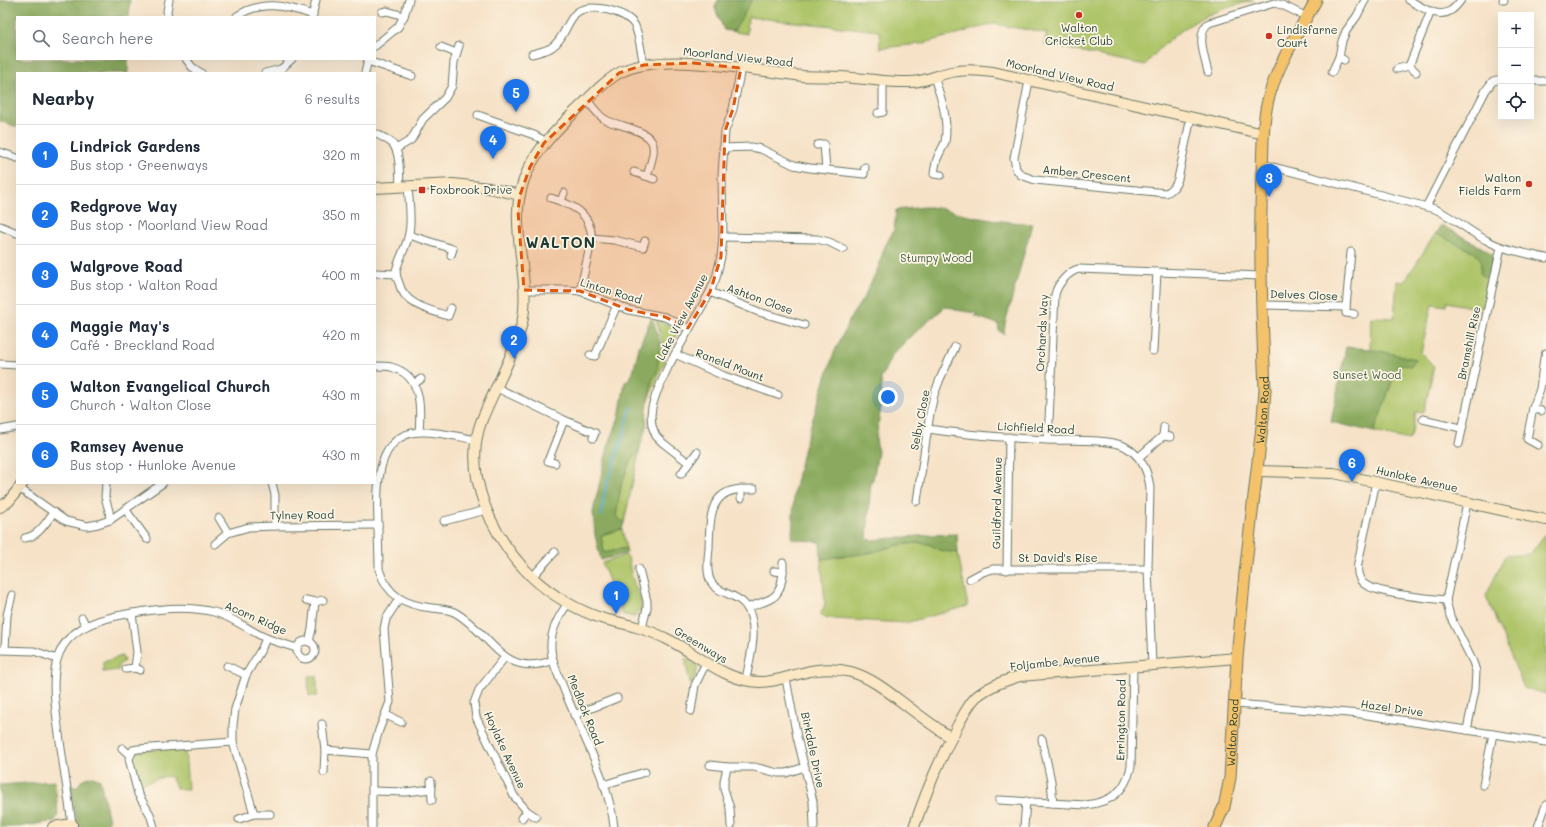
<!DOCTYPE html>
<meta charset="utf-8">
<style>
body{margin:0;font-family:Mali,sans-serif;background:#f2f2f3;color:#1f2937}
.controls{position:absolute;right:12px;top:12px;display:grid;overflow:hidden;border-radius:0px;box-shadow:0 4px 16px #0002}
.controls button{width:36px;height:36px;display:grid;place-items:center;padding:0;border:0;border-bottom:1px solid #e0e1e3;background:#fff;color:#1f2937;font:20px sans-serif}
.you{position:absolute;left:888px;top:397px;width:14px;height:14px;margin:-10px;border:3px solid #fff;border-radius:50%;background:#1a73e8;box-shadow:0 0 0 6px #1a73e833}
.badge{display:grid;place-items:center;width:26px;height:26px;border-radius:50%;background:#1a73e8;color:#fff;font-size:13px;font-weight:700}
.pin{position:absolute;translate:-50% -33px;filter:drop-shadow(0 1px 2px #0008)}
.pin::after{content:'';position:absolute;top:21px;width:14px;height:12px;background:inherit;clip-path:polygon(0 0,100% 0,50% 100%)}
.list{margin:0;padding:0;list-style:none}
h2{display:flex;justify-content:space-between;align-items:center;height:52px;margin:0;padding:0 16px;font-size:17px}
h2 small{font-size:13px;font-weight:400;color:#747a83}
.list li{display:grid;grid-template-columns:26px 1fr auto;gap:12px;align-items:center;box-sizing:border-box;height:60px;padding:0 16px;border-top:1px solid #e0e1e3}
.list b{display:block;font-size:15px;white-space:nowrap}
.list p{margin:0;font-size:13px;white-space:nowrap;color:#747a83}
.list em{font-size:13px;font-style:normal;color:#747a83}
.icon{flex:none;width:22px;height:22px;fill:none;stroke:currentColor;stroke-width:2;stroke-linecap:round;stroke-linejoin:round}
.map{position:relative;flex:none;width:1546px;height:827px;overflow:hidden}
.search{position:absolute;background:#fff;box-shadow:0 4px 16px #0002;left:16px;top:16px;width:360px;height:44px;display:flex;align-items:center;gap:10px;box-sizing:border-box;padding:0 14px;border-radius:0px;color:#747a83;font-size:15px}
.panel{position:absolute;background:#fff;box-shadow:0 4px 16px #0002;left:16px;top:72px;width:360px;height:412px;border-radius:0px}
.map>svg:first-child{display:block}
</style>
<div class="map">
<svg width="1546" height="827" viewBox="0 0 1546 827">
<rect width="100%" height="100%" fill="#fcf5e5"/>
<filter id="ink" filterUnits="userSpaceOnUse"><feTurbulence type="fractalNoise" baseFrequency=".025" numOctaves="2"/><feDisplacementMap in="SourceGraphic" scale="8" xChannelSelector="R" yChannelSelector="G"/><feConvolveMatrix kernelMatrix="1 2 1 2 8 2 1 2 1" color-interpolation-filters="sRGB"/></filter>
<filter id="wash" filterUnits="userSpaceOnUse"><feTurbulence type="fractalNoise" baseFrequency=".012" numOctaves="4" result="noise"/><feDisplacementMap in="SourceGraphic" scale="16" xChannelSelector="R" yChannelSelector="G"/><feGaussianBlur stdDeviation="0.9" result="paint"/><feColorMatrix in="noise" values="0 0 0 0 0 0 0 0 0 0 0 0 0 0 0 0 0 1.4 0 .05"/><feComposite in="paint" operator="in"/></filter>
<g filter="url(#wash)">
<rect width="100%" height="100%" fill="#f6e2c7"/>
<g fill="#afc56a" stroke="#67814f">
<path d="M718,0H1254C1241,4 1228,7 1215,12C1187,23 1164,42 1145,65L1044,44L1047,33L993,24L921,44L880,48L879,31L748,17L747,34L724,30L715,8Z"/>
<path d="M1441,225L1488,251L1493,256L1483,307L1480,309L1447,302L1446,306L1432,304L1421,353L1434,366L1424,413L1416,412L1411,437H1409V440L1374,432L1398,365L1415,359L1370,349L1371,317L1394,318L1397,281L1404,282Z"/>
<path d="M656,320L673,326C681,336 672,345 666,354Z"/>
<path d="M660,342L665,361L654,386L648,402L652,380L657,372Z"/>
<path d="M640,448L624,523L616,516C619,492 624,467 640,448Z"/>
<path d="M622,529L626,548L604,553L601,535Z"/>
<path d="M1546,533V694L1524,688L1486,596L1505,556L1530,554Z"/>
<path d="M917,543L929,544L939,550L958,553L968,606L905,623L835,619L820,616L825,604L821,559L872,552L899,545Z"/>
<path d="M625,555L628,557C630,566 631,575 634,583C638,595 649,608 634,617L622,614L602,563Z"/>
<path d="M122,656L124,661L119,665L118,670L103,672V662Z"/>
<path d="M685,658L698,666L696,674L691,685L688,675Z"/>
<path d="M308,676H317V696H309Z"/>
<path d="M185,748L188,789H177L171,777L166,776L137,785C134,774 129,762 135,751Z"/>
</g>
<g fill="#8baa5e" stroke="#557449">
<path d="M0,0H130L129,17H17V59H128V73H17V127L0,121Z"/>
<path d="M718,0H752L734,31L724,30L715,8Z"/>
<path d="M925,207C942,207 957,213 974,217C993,221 1013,222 1032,224L1005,324L1004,334L999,331L998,324L975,316L976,313L955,310L954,308L945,307L911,336L892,355L881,378L882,401L876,438L878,452L873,480H871L867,539L872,540L929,535L957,534L958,553L939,550L929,544L917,543L899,545L869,553L821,559L820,542L792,539L794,492L804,447L826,377L834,353L852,315L864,297L878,268L885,246L894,230L896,210Z"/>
<path d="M1441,225L1488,251L1493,256L1489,278L1482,276L1480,273L1481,260L1474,252L1436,234Z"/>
<path d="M651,319L653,320L660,342L657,372L652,380L648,402L646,417L647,423L640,448L629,464L621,485L616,516L624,523L622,529L601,535L604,553L626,548L627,553L601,560L595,535L593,512L608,446L619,418L625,382L630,378L633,373L639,347Z"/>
<path d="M1346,347L1370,349L1415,359L1412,366L1398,365L1374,432L1331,422Z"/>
<path d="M91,776L100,780L109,821L104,827H78L69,784L76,788L83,779Z"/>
<path d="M55,781L58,815L55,821L17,827H0V785Z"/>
</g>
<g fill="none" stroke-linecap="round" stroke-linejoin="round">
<path stroke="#54add1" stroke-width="2" d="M601,516L605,489L623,436L631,407"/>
</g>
</g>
<g filter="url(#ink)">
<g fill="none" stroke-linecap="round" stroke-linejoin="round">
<defs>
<g id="street">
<path d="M1409,0C1420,6 1437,19 1450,11C1454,9 1458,4 1461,0"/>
<path d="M1503,0H1504"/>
<path d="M382,12L387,11L404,16"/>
<path d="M237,16C262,0 284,5 313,15"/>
<path d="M168,17L167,11L169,0"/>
<path d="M312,17L316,0"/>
<path d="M375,46L398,27L404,16L409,0"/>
<path d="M441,47L456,53"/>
<path d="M532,54C538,52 547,51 552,47C563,40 566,24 575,14C587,1 628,11 635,26C640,38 641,53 644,65"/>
<path d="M186,59L192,67L201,73"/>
<path d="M1344,60L1339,57L1342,41L1346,31L1357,16L1365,0"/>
<path d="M368,61L412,76"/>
<path d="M1409,66L1431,11"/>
<path d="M1397,69L1409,66L1416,72"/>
<path d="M1208,72C1205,59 1195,32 1209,23L1274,3L1282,5L1307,17"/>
<path d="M1332,72L1339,57"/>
<path d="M265,73L281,69L292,59"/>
<path d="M365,73L368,59"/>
<path d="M934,77C941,97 949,120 945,142C943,148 939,153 937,159C935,164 935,169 934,174L941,175"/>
<path d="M1029,81L1014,158L1016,169L1021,175L1035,180L1166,193C1173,190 1176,186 1178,179L1191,117"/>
<path d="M1531,81H1546"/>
<path d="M587,100C593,107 598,116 606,120C612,123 618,124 624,126C659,137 657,144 647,176"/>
<path d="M878,113L883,112V81"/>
<path d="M478,115L534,135L545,141"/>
<path d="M375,133C380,136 387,139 392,143C401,153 399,174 400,187"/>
<path d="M817,145L824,144L826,170"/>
<path d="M723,148L751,147L761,149L794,165L810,168L864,174L865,167"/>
<path d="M396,149L411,140L423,119L445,98L452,86L454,62L459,46"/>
<path d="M0,152L17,158"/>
<path d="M1262,164L1435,209C1453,217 1468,231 1486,240C1504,250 1525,253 1546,258"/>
<path d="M634,172L654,179"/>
<path d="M408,186C409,202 412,218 409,233C407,246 399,258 396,271C396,275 397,279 399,283C404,305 430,310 448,316L451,308"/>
<path d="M551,198C573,205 590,212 592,238L580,291"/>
<path d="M561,201L564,193"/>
<path d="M1426,207L1486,90L1493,81L1501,79"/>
<path d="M0,226L17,233"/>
<path d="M409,235L453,249L451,255"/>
<path d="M723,237L817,239L829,242L843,249"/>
<path d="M592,238L614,240L643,247L645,241"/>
<path d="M1351,252L1346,307V313L1354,314"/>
<path d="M375,273L396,274"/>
<path d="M524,290H569L580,291L629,310L665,317L688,328"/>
<path d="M710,292L759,312L804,325"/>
<path d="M1262,305L1346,307"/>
<path d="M1153,351L1157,272"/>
<path d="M675,354L724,376L778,395"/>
<path d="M590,355L595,356L617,305"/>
<path d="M0,364L17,365"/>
<path d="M375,366C380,366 386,366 391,367C422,375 421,406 419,432"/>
<path d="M414,384L421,379"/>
<path d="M495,387L564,420L595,433L593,438"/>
<path d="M1533,408L1541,411"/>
<path d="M1423,419L1461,428"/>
<path d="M1164,427L1163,436L1170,437"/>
<path d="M928,429C968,435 1008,438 1048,440C1069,441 1105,438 1124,446C1141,455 1148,470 1150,488L1148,569L1152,665"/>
<path d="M0,430L17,427"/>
<path d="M477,440C459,437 437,431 419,432C374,435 377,491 378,524C378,539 379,554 379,569C387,596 405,605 432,608C440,609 449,609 456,613C492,634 503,680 553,660"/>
<path d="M1048,440L1055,295C1057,284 1069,271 1079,269L1261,276"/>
<path d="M1459,444L1501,247"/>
<path d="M1538,445L1527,439L1533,408L1540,389L1544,358L1546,353"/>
<path d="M1139,457L1163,436"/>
<path d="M555,463L548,461L564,420"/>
<path d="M689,463L663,443L656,436L652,426L651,415L652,407L656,394L668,367L710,292L716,278L721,257L723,237L722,175L725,131L733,109L741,68"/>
<path d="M681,474L697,452"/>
<path d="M1376,482L1358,563C1357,570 1357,577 1363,583C1375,594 1428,598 1446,600"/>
<path d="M106,483L105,497L109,511L110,520"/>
<path d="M272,483L275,495V526"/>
<path d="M19,488L66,521L87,526L98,524L110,520L163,483"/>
<path d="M741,489V498"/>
<path d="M917,501L930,413L934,395L940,379L955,347"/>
<path d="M1467,503L1446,600L1450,616L1473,662L1476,671L1475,690L1467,730"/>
<path d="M125,509L147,539"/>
<path d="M219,518L228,533"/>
<path d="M444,521L486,510"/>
<path d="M25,538C39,536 46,522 54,512"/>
<path d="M215,544L228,533L249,527L275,526L378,525"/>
<path d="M639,569L647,601V608L642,628"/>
<path d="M1007,570L1009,437"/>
<path d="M783,572V563"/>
<path d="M532,577L555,552"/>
<path d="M970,579L983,572L993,569H1148"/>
<path d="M306,600L315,602L323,600"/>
<path d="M568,603C559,616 550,631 551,648C551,662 560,678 565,692C581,732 610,784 614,827"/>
<path d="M747,608C771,598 780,602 783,572L774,571"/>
<path d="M132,613L137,652L135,668"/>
<path d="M82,618L86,626"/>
<circle cx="306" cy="650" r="9"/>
<path d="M309,642L312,629L315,602"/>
<path d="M5,649L7,615L12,595"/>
<path d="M0,650L34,651L57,659"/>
<path d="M505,657L479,690L474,703L476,717L514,796L527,811L536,817"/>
<path d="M227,666L246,675"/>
<path d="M126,669L135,668L140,670"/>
<path d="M786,679L797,737L813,801L814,827"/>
<path d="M746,680C749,660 757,636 751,617C745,592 720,597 711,582C706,572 708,559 709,548C710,527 707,495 735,490C741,489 748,489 754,489"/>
<path d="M1235,704L1361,714L1546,742"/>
<path d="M691,711L695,685L706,663"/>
<path d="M386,715L401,722"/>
<path d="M574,715L617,698"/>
<path d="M322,724L325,750L324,772"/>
<path d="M1042,739L1051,781L1053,803"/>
<path d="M122,748L130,755"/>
<path d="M325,750L372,754"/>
<path d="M710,765L727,767H754L778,773H786L805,767"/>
<path d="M727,767L724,781V789L730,808L731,826"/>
<path d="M431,781L432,800"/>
<path d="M603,785L645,772"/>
<path d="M1483,785L1493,734"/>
<path d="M373,791L405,792L432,789"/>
<path d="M999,800L1086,805C1111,802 1125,792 1131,767L1133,666"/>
<path d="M254,814L233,742V725L235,709L246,675L262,648L266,638"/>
<path d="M522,818L527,811"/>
<path d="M239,819L254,814H270"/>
<path d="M72,824C68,794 63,764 59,734C49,666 47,627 127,614C156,609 185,605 214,612C233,617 248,630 266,638C276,642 287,645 297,648"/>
<path d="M154,827L150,814L138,794L129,759L133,750L138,749L233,742"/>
<path d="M372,827V754L379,730L390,702L384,629L386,619L399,599"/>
<path d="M1024,827L1026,801"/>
<path d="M1538,827L1546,805"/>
</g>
<g id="secondary">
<path d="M375,188L453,184L489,188L520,195"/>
<path d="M1257,471L1334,473L1546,520"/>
<path d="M0,507L9,501L23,483"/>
<path d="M951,738C937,728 924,719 911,709C892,695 873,678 851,672C835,668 817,669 802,673C787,677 775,682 760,682C723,681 697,653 665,638C645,628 625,624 604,619C578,611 551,595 531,576C493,538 462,476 481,422C494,389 513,358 522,323C530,288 516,247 518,210C520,164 551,134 583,104C594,93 607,79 621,72C663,51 756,71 803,76C820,77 837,76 853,78C872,79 891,83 910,82C924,82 937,75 951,72C965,69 979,70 993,72L1264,134"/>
<path d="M53,827L72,824V827"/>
<path d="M914,827C926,792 940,758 958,725C963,716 968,705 976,697C989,686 1004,681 1020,676L1237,658"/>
</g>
<g id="primary">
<path id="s1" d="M1215,827L1224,807L1230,778L1237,658L1245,573L1263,418L1265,390C1262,318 1259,246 1262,174C1263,148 1262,118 1270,93C1280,60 1300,30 1316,0"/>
</g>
</defs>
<use href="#street" stroke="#6a7767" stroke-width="9"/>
<use href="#secondary" stroke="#6a7767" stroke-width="12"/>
<use href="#primary" stroke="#6a7767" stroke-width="13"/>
<use href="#street" stroke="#fff" stroke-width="7"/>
<use href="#secondary" stroke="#fbe7c3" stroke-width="10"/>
<use href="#primary" stroke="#f4c26a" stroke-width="11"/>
</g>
</g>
<path fill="#de580e" fill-opacity="0.2" stroke="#de580e" stroke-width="3" stroke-dasharray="8 5" stroke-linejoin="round" d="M693,63L741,68L733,109L725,131L721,257L710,292L688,328L665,317L629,310L580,291L524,290L518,211L520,195L530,167L544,143L619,73L644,65Z"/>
<g fill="#c8321e" stroke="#fcf5e5" stroke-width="1.5">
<circle cx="1079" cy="15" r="4"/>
<circle cx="1269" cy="36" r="4"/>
<circle cx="1529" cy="184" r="4"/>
<rect x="418" y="186" width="8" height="8" rx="2"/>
</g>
<g text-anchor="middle" stroke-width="3.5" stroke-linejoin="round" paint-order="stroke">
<g font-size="11" fill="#1f3d34" stroke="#fcf5e5" text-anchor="start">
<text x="1079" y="32" text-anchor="middle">Walton<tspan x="1079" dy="13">Cricket Club</tspan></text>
<text x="1277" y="34">Lindisfarne<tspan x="1277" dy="13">Court</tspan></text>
<text x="1521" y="182" text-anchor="end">Walton<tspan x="1521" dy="13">Fields Farm</tspan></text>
<text x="430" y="194">Foxbrook Drive</text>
</g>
<g font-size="11" fill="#1f3d34" stroke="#fcf5e5">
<text transform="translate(738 57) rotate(6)" y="4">Moorland View Road</text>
<text transform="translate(1060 75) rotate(13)" y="4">Moorland View Road</text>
<text transform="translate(1087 174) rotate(6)" y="4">Amber Crescent</text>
<text transform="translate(611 291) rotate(17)" y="4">Linton Road</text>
<text transform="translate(1304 295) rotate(2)" y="4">Delves Close</text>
<text transform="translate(760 299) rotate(20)" y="4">Ashton Close</text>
<text transform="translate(682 317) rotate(-62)" y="4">Lake View Avenue</text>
<text transform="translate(1042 333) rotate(-87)" y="4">Orchards Way</text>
<text transform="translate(1469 343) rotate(-78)" y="4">Bramshill Rise</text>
<text transform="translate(730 365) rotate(21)" y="4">Raneld Mount</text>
<text dy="4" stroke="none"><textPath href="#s1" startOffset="421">Walton Road</textPath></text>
<text transform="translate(920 420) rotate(-79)" y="4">Selby Close</text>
<text transform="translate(1036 428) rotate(3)" y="4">Lichfield Road</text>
<text transform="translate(1417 479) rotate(13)" y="4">Hunloke Avenue</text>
<text transform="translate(997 503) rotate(-89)" y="4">Guildford Avenue</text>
<text transform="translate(302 515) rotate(-1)" y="4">Tylney Road</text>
<text x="1058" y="562">St David's Rise</text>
<text transform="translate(256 618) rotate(24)" y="4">Acorn Ridge</text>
<text transform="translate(701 645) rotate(31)" y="4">Greenways</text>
<text transform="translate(1055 662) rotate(-6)" y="4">Foljambe Avenue</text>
<text transform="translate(1392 708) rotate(8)" y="4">Hazel Drive</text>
<text transform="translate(585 710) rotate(68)" y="4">Medlock Road</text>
<text transform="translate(1121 720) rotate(-89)" y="4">Errington Road</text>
<text dy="4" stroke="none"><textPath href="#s1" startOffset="97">Walton Road</textPath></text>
<text transform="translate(505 750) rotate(65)" y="4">Hoylake Avenue</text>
<text transform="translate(813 750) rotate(78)" y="4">Birkdale Drive</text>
</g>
<g font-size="11" fill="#435f42" stroke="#fcf5e5">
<text x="936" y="262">Stumpy Wood</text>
<text x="1367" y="379">Sunset Wood</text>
</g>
<g font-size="15" font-weight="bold" letter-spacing="1" fill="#1f3d34" stroke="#fcf5e5">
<text x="561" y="248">WALTON</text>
</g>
</g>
</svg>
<div class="controls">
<button>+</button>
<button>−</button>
<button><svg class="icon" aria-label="locate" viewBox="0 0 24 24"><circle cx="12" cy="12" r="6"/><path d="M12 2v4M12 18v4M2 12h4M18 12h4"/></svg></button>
</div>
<div class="you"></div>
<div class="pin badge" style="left:616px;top:614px">1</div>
<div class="pin badge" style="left:514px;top:359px">2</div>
<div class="pin badge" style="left:1269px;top:197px">3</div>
<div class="pin badge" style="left:493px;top:159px">4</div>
<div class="pin badge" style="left:516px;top:112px">5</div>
<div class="pin badge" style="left:1352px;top:482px">6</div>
<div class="search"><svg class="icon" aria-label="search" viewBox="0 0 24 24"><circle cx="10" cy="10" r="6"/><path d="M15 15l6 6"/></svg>Search here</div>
<section class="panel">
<h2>Nearby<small>6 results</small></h2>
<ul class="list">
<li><span class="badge">1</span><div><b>Lindrick Gardens</b><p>Bus stop · Greenways</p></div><em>320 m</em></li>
<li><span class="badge">2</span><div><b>Redgrove Way</b><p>Bus stop · Moorland View Road</p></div><em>350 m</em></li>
<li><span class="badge">3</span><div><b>Walgrove Road</b><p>Bus stop · Walton Road</p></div><em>400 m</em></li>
<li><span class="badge">4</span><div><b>Maggie May's</b><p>Café · Breckland Road</p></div><em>420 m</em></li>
<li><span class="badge">5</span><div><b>Walton Evangelical Church</b><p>Church · Walton Close</p></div><em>430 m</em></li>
<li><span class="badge">6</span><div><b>Ramsey Avenue</b><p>Bus stop · Hunloke Avenue</p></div><em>430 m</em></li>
</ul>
</section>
</div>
